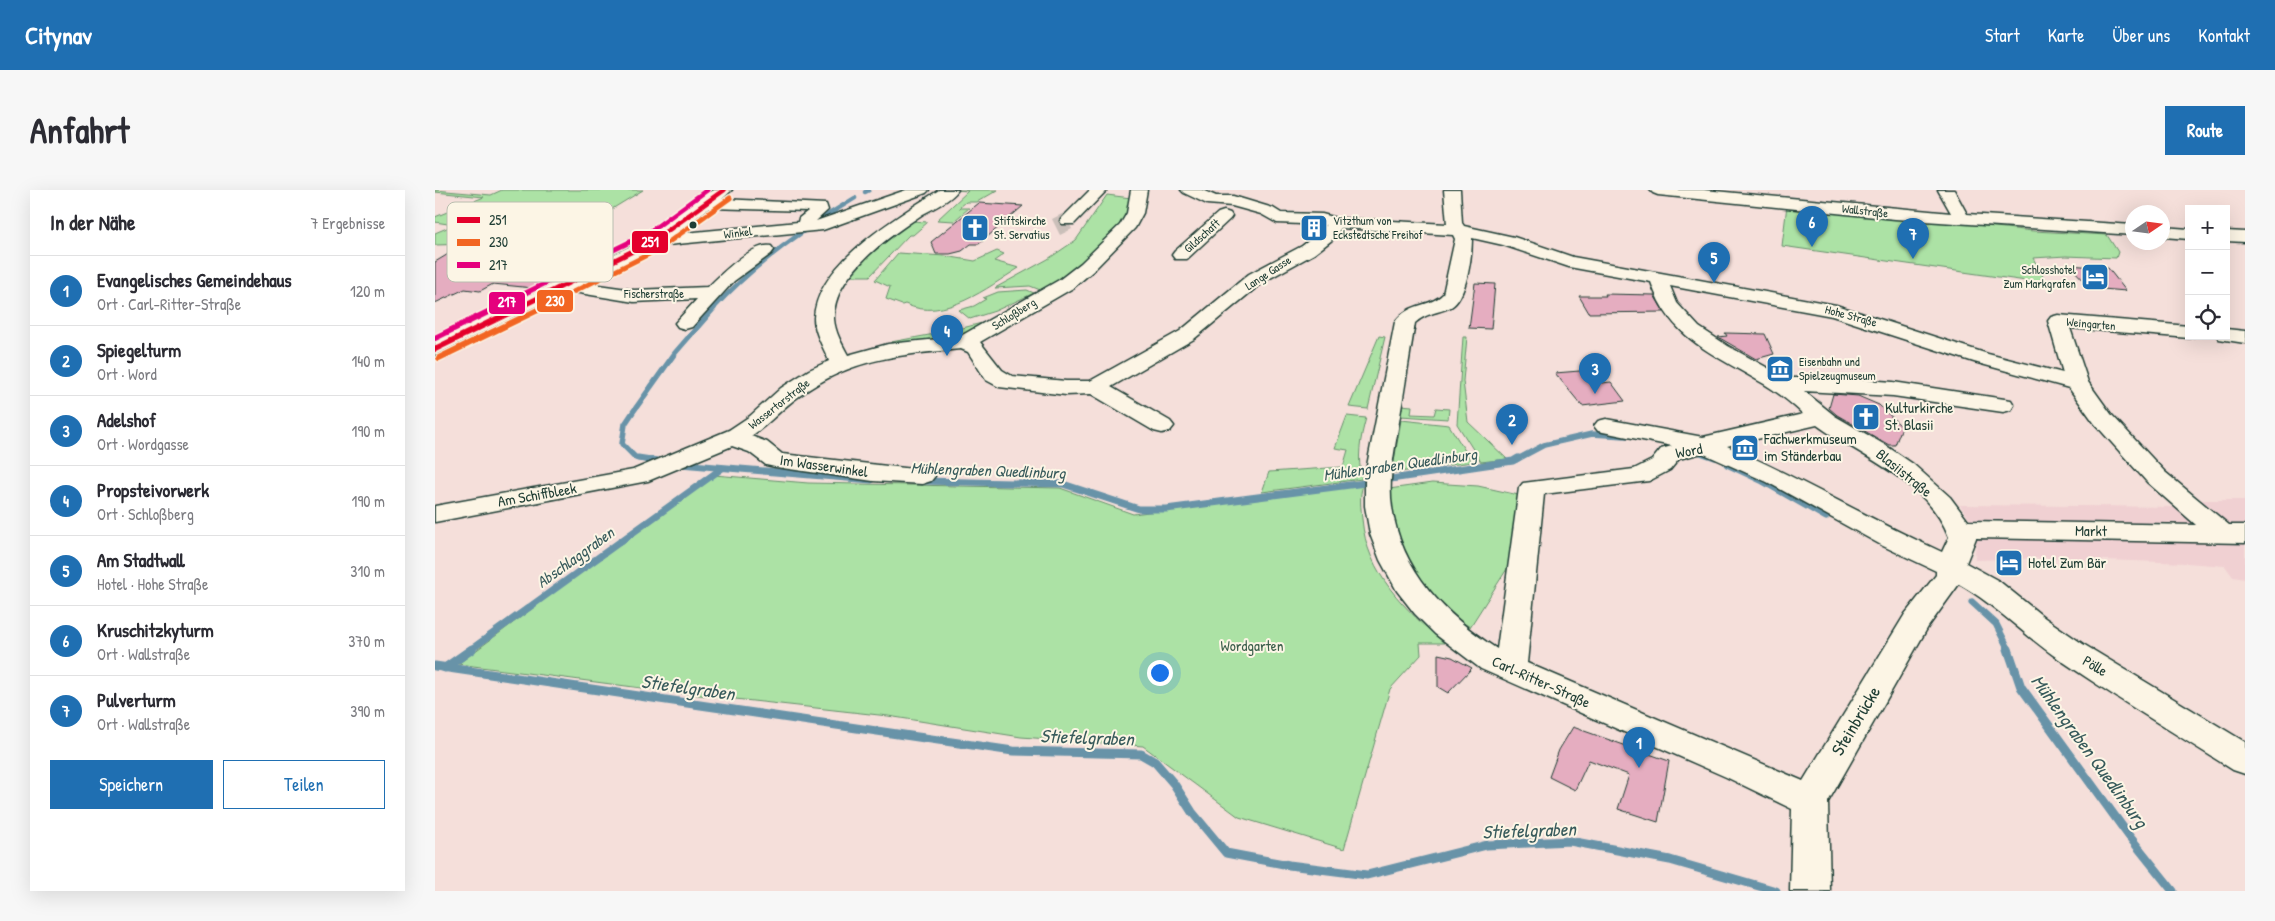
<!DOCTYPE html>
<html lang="de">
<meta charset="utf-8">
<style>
body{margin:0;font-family:"Patrick Hand",sans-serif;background:#f7f7f7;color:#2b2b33}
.controls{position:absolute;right:15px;top:15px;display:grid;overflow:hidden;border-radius:0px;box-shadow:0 5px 20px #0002}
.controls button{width:45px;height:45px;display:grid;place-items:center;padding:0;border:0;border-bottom:1px solid #e1e1e2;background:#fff;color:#2b2b33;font:25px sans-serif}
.compass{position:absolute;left:1690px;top:15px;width:45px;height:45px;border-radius:50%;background:#fff;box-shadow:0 5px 20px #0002;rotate:77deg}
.you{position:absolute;left:724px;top:482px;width:18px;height:18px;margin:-12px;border:4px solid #fff;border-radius:50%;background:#1a73e8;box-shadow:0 0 0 8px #1a73e833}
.badge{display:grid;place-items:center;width:32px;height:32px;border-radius:50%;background:#1f6fb2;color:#fff;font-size:16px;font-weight:700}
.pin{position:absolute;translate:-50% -41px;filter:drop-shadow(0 1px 2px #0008)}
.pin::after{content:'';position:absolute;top:26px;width:18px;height:15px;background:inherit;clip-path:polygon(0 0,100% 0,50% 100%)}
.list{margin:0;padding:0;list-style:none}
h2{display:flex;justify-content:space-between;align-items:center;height:65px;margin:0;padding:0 20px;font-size:21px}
h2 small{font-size:16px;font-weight:400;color:#7c7c81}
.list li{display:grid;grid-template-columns:32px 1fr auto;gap:15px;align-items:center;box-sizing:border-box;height:70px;padding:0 20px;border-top:1px solid #e1e1e2}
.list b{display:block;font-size:19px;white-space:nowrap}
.list p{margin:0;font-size:16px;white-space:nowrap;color:#7c7c81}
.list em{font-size:16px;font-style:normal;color:#7c7c81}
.actions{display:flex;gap:10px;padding:15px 20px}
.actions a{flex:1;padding:11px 0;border:1px solid #1f6fb2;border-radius:0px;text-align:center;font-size:18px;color:#1f6fb2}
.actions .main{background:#1f6fb2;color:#fff}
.icon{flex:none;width:28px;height:28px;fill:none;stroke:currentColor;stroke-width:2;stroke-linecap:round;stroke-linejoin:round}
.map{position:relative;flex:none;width:1810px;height:701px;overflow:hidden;border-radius:0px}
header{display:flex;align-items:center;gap:30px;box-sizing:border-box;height:70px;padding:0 25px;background:#1f6fb2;color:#fff}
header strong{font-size:24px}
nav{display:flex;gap:28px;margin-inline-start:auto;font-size:18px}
.intro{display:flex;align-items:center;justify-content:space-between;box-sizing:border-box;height:120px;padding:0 30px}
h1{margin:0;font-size:35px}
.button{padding:12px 22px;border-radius:0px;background:#1f6fb2;color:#fff;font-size:18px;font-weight:700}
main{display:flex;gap:30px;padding:0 30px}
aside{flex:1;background:#fff;border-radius:0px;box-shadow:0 5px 20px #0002}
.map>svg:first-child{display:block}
</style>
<header>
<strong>Citynav</strong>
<nav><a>Start</a><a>Karte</a><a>Über uns</a><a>Kontakt</a></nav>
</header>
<div class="intro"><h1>Anfahrt</h1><a class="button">Route</a></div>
<main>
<aside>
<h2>In der Nähe<small>7 Ergebnisse</small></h2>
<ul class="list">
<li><span class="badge">1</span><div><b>Evangelisches Gemeindehaus</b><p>Ort · Carl-Ritter-Straße</p></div><em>120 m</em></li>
<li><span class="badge">2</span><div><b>Spiegelturm</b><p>Ort · Word</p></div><em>140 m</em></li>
<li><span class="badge">3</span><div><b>Adelshof</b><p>Ort · Wordgasse</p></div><em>190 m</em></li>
<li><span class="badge">4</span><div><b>Propsteivorwerk</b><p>Ort · Schloßberg</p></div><em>190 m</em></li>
<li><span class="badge">5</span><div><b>Am Stadtwall</b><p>Hotel · Hohe Straße</p></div><em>310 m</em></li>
<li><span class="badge">6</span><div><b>Kruschitzkyturm</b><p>Ort · Wallstraße</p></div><em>370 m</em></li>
<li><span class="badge">7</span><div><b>Pulverturm</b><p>Ort · Wallstraße</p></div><em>390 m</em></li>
</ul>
<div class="actions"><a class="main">Speichern</a><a>Teilen</a></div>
</aside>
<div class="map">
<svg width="1810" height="701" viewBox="0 0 1810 701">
<rect width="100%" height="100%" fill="#f5dfda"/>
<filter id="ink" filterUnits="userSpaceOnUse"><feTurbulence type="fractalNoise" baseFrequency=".02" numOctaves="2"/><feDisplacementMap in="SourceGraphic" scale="10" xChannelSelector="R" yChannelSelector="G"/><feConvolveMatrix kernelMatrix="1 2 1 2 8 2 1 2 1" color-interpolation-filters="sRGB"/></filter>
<g filter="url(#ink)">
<path fill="#f0d0d2" d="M1764,310H1810V389L1798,387L1790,376L1752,373L1616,368L1540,370L1541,339L1525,315L1749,317Z"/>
<g fill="#ace2a5" stroke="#66906c">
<path d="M0,0L56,5L67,0H208L154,33L108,34L77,53L0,55V43L19,35L0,32V27L49,7L0,2Z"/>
<path d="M521,0H563L542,12H531L524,18H534L519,31L502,30L533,1Z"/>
<path d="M672,5L696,8L691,29L685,37L644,76L608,101L595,96L560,98L613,69L641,50Z"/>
<path d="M1352,15L1598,41L1672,45L1683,62L1681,68L1631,66L1598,68L1612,94L1347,56Z"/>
<path d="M476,31L493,32L478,45H474L435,86H416L440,59Z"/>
<path d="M562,61L569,64L559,71L584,78C553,97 509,133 470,114L467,115L451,109L455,97L440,90L463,63L510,66L540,71Z"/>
<path d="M592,100L599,103L560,121L535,129L524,120L539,116L551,109L548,108L563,102Z"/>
<path d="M562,129L539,143L520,148L455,154L456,152L516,141Z"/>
<path d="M944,146L950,147L933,219L914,217Z"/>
<path d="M1028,147H1032L1028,191L1033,232L1072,269L1046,272L1022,234Z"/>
<path d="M966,215L977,216L976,224L999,225L1001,218L1014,219L1013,229L965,226Z"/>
<path d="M912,226L931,228C925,249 922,268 927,289L827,302L834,282L908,277L913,260L900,258Z"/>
<path d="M966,230L1014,235L1037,272L957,283Z"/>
<path d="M279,285L373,293L625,298L698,324L928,295C924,306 926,318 927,329C932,384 970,419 1009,453H985L986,465L955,499L909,659L804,627L708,556L586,547L453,526L237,502L23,474L233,317Z"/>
<path d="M997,293L1043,296L1088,306L1077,371L1035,437L1013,423L998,408L962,356L954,299Z"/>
</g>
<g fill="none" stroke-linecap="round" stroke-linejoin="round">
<g stroke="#6893a8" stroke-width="4.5">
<path d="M430,2L434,0"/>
<path d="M278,119C319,74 368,39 420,8"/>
</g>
<g stroke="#6893a8" stroke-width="5.5">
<path d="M1257,260L1280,268"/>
<path d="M212,270L201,268L187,254L190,234L198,222L240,163L279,118"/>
<path d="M1081,270L1109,255L1157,244L1191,246"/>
</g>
<g stroke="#6893a8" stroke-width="7">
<path d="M203,268L229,272"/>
<path d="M245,274L436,290"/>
<path d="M1292,274L1326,290L1391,327"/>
<path d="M949,290L1078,271L1083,268"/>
<path d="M487,291L628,294L704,319H731L938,292"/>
<path d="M1537,412L1561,434L1574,460"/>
<path d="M35,460L286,279"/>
</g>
<g stroke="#6893a8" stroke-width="9">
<path d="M1573,459L1586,497L1694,646L1738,701"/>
<path d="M0,476L578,561L706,564L720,572L739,594L757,622L791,663L854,675L932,685L1052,655L1135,651L1235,670L1341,701"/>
<path d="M10,478L37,459"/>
</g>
</g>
<g fill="#e5adc0" stroke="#1f3d34">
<path d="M544,13L588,16L544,54H536L527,61L515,64H501L496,52Z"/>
<path d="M54,62L37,74L129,82L98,98L58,94L45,101L30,99L0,113V72L15,63Z"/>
<path d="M1634,75L1673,78L1691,101L1656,98Z"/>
<path d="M1040,93L1060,94L1056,139L1034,138Z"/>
<path d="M1170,104L1219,105L1229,122L1154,123L1144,106H1171Z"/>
<path d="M1290,143L1330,144L1339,164L1321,169L1283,147L1292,146Z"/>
<path d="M1157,180L1167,193L1176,192L1190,211L1147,216L1120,183Z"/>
<path d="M1398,204L1423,206L1444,215L1467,237L1460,255H1454L1402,225L1394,218Z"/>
<path d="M1003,464L1017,467L1037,478L1013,503L1003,497Z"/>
<path d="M1138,537L1234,571L1223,632L1183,619L1194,585L1154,570L1140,600L1114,587L1124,560Z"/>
</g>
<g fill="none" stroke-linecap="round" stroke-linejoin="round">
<path stroke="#cabfb9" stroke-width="18" stroke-dasharray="18 9" stroke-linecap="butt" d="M621,37L633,31"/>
<defs>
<g id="minor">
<path d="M279,0H297L287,9L391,14L393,20L381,31L471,0H494L491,3L388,40L222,56L149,93L199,100L273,97C285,85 318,52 336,56L339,60L336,64L299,91L257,137L250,139L243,137L240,133L262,109L199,112L132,101L0,165V151L194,57L212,47L262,10ZM274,18L373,21L364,28L363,32L239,44Z"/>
<path d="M504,0H523C516,10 499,18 488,24C455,46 397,85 399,129C400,142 407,154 413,165L453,154L524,147L624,90L646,73L685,35L692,23L696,0H712L708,23L700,38L658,81L638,98L545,152L567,180L577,186L631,191H655L745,141L814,84L867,56L885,42L891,35L842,33L826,24L797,16L772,14L749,3L746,0H767L781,6H798L838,18L846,23L887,24L902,28L1012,34L1009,0H1025L1027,33L1029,36L1079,47L1138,67L1401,115L1553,164L1628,183L1613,131L1616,127L1623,125L1754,136V146H1761L1754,148L1635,138L1653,192L1676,224L1730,282L1794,335H1810V353L1541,348L1531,373L1564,391L1610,428L1648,454L1810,552V584L1798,580C1738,542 1676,505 1618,465C1586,442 1558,413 1524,394L1493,437L1393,612L1395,701H1355L1357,619L1291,587L1046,479L1000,444L980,424L962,401L945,370L935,344L930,316V286L960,132C974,112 994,118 1008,104L1020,49L1018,45L906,38L897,50L879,64L828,92L759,149L676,197L735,231L739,236L735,241L727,243L719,241L656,204L631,205L564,197L551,190L533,162L526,159C463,165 416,168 363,207C346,219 333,235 316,246L332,252L347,264L496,281L500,286L496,291L487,294L438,291L340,277L331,275L314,262L297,256L213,291L0,332V316L198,280L294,240L315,226L346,198L374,180L394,171C389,158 379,143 379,128C382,72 463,27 504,0ZM1037,48L1068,55L1134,77L1216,92C1234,147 1277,163 1322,190C1339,199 1354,211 1368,224L1268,247L1171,229L1163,231L1159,236L1163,241L1237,256L1226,259L1217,270L1199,279L1088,293L1084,298L1062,459C1010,425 966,381 957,317C953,291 959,264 963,238C969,203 974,168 980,133C990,123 1004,123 1016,117C1032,108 1037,65 1037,48ZM1235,96L1397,126L1539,172L1634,198L1660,234L1712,292L1761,335L1533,331L1515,307L1478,274L1450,255L1400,226L1369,201L1458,206L1568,222L1576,220L1579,215L1576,210L1458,192L1403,188H1351L1293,156L1264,137L1242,113ZM1382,235C1427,268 1492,290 1514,347L1507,362C1434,329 1365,288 1292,256ZM1267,263L1332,292L1448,356L1501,381V385L1470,424L1368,591L1092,473L1109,304L1214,291L1235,280L1244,269Z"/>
<path d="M655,0H672L639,34H627L625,31L627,28Z"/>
<path d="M1215,0H1269L1516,23L1503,0H1519L1532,24L1698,35V45L1460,29L1223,5L1218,3Z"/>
<path d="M789,21L795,23L797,26L795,29L752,69H740L737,65L740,61L783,23Z"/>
<path d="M1728,37L1754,39V49L1728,47Z"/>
<path d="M1791,41L1810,42V52L1791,51Z"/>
<path d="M1791,139L1810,141V153L1784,149L1782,146H1791Z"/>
</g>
</defs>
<use href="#minor" stroke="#1f3d34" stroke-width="3"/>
<use href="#minor" fill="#fcf5e5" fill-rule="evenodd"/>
<defs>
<path id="bus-1-far1" d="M81,119L218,51L289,0"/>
<path id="bus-1" d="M0,159L84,118"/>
<path id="bus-2-far1" d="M104,119L224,59L295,8"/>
<path id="bus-2" d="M4,168L107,118"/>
<path id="bus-3-far1" d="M58,119L213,43L272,0"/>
<path id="bus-3" d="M0,148L61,118"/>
</defs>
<use href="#bus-1-far1" stroke="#fcf5e5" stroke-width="8"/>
<use href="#bus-1" stroke="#fcf5e5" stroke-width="9"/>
<use href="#bus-2-far1" stroke="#fcf5e5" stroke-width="8"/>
<use href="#bus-2" stroke="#fcf5e5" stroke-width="9"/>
<use href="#bus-3-far1" stroke="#fcf5e5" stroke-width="8"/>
<use href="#bus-3" stroke="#fcf5e5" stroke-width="9"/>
<use href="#bus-1-far1" stroke="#e4002b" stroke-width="5"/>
<use href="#bus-1" stroke="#e4002b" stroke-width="6"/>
<use href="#bus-2-far1" stroke="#f26522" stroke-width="5"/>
<use href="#bus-2" stroke="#f26522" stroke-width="6"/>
<use href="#bus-3-far1" stroke="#e5007d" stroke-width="5"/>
<use href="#bus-3" stroke="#e5007d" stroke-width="6"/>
</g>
</g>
<defs>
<symbol id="church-square" viewBox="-11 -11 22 22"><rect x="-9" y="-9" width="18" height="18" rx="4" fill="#1f6fb2" stroke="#fcf5e5"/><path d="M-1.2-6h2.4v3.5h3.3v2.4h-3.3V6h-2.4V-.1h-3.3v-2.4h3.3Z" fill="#fff"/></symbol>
<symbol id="building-square" viewBox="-11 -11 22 22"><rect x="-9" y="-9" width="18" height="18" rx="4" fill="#1f6fb2" stroke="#fcf5e5"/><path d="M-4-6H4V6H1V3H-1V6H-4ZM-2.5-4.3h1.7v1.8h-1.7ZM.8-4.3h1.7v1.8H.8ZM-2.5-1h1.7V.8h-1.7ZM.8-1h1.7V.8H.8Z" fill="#fff"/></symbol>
<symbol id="hotel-square" viewBox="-11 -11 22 22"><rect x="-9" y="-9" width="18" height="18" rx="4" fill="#1f6fb2" stroke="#fcf5e5"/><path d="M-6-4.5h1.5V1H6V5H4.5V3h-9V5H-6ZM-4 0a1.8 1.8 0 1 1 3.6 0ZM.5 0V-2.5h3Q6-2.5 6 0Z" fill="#fff"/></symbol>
<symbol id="museum-square" viewBox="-11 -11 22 22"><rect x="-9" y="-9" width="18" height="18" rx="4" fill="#1f6fb2" stroke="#fcf5e5"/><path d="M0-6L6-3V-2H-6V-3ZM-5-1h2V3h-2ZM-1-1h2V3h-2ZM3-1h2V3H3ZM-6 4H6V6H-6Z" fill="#fff"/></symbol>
</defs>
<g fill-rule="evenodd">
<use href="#church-square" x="524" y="22" width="32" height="32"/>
<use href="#building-square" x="863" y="22" width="32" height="32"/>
<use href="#hotel-square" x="1644" y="71" width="32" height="32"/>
<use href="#museum-square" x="1329" y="163" width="32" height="32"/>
<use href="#church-square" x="1415" y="211" width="32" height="32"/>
<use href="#museum-square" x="1294" y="242" width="32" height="32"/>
<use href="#hotel-square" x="1558" y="357" width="32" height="32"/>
</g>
<circle fill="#1f3d34" stroke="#fcf5e5" stroke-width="2" cx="258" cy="35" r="4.5"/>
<g text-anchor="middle" stroke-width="4" stroke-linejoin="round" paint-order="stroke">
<g font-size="12" fill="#1f3d34" stroke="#fcf5e5">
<text transform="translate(1430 21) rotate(6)" y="4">Wallstraße</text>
<text transform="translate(303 43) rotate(-7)" y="4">Winkel</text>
<text transform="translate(767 46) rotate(-42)" y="4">Gildschaft</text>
<text transform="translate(833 83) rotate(-33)" y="4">Lange Gasse</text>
<text x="219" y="108">Fischerstraße</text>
<text transform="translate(579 124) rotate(-32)" y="4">Schloßberg</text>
<text transform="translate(1416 126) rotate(15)" y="4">Hohe Straße</text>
<text transform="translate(1656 134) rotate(5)" y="4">Weingarten</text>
<text transform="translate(344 214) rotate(-38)" y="4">Wassertorstraße</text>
</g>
<g font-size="12" fill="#1f3d34" stroke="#fcf5e5" text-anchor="start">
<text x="559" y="35">Stiftskirche<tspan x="559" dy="14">St. Servatius</tspan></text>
<text x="898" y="35">Vitzthum von<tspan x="898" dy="14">Eckstedtsche Freihof</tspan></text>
<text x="1641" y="84" text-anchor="end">Schlosshotel<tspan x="1641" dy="14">Zum Markgrafen</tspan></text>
<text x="1364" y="176">Eisenbahn und<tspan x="1364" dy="14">Spielzeugmuseum</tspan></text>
</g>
<g font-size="15" fill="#1f3d34" stroke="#fcf5e5" text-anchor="start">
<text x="1450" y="223">Kulturkirche<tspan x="1450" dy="17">St. Blasii</tspan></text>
<text x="1329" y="254">Fachwerkmuseum<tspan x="1329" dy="17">im Ständerbau</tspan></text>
<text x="1593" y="378">Hotel Zum Bär</text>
</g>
<g font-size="15" fill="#1f3d34" stroke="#fcf5e5">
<text transform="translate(1254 261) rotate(-10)" y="5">Word</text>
<text transform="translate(389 276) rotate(8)" y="5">Im Wasserwinkel</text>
<text transform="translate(1469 283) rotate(39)" y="5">Blasiistraße</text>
<text transform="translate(102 305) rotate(-10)" y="5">Am Schiffbleek</text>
<text transform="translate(1656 341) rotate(1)" y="5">Markt</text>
<text transform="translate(1660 476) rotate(31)" y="5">Pölle</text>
<text transform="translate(1106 492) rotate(24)" y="5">Carl-Ritter-Straße</text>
</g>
<g font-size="15" fill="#3b5e4b" stroke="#fcf5e5">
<text x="817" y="461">Wordgarten</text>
</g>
<g font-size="16" font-style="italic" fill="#375a5b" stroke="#fcf5e5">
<text transform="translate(965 274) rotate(-8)" y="6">Mühlengraben Quedlinburg</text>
<text transform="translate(553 280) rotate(2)" y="6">Mühlengraben Quedlinburg</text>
<text transform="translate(140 367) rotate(-36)" y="6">Abschlaggraben</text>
</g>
<g font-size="18" fill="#1f3d34" stroke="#fcf5e5">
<text transform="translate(1421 531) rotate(-59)" y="6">Steinbrücke</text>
</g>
<g font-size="19" font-style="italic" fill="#375a5b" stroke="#fcf5e5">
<text transform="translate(253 497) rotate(8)" y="7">Stiefelgraben</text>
<text transform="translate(652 547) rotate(2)" y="7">Stiefelgraben</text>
<text transform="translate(1655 561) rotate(54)" y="7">Mühlengraben Quedlinburg</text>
<text transform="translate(1094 640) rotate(-2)" y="7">Stiefelgraben</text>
</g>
</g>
<rect x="12" y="12" width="166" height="80" rx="8" fill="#fcf5e5" stroke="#babeb0" stroke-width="1"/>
<rect x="22" y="27" width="23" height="6" fill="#e4002b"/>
<rect x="22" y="49" width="23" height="7" fill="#f26522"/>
<rect x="22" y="72" width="23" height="6" fill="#e5007d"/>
<g font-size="14" fill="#1f3d34">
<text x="54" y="35">251</text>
<text x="54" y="57">230</text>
<text x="54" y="80">217</text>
</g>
<g stroke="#fcf5e5" stroke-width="2">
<rect x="196" y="40" width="38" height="24" rx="5" fill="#e4002b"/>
<rect x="101" y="99" width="38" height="24" rx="5" fill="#f26522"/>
<rect x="53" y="101" width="38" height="24" rx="5" fill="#e5007d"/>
</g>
<g font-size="14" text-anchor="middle" font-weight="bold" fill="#fff">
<text x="215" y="57">251</text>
<text x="120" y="116">230</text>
<text x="72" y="117">217</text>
</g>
</svg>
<div class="controls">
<button>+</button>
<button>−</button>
<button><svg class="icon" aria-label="locate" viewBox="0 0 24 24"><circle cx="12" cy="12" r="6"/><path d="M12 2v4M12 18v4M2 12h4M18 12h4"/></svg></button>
</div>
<svg class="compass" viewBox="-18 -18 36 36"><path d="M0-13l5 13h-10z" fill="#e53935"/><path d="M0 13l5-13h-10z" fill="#7c7c81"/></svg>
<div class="you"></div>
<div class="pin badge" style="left:1204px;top:578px">1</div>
<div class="pin badge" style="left:1077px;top:255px">2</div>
<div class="pin badge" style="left:1160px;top:204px">3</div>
<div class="pin badge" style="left:512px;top:166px">4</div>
<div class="pin badge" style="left:1279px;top:93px">5</div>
<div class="pin badge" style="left:1377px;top:57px">6</div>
<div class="pin badge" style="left:1478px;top:69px">7</div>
</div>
</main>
